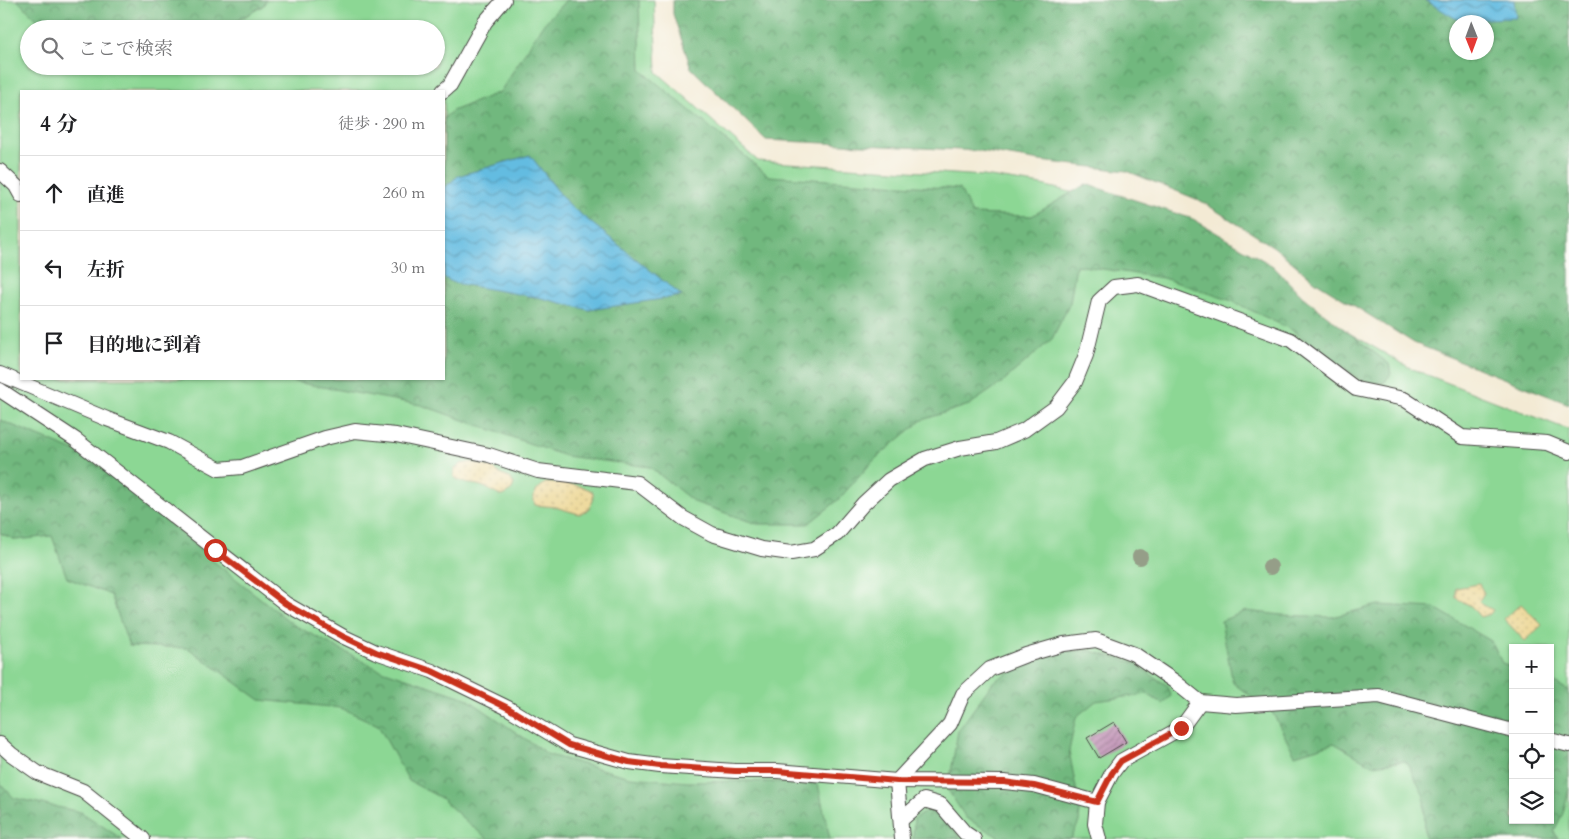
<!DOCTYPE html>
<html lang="ja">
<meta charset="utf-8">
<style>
body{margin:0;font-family:Cardo,"Noto Serif JP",serif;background:#f6f6f6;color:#202124}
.controls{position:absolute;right:15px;bottom:15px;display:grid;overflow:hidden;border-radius:0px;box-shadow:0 1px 4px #0004}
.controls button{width:45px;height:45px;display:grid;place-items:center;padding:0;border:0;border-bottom:1px solid #e0e0e0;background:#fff;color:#202124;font:25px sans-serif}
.compass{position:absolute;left:1449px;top:15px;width:45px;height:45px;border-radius:50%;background:#fff;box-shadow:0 1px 4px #0004;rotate:179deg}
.stop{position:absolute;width:15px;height:15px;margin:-11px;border:4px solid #c8321e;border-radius:50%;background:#fff}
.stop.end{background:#c8321e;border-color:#fff;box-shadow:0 1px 5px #0008}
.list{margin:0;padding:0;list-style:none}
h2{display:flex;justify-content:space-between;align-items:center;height:65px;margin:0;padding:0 20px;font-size:21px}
h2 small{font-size:16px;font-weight:400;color:#757577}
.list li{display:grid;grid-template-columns:32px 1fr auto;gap:15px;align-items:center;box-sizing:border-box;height:75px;padding:0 20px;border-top:1px solid #e0e0e0}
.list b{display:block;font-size:19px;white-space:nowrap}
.list em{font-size:16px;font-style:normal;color:#757577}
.icon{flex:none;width:28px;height:28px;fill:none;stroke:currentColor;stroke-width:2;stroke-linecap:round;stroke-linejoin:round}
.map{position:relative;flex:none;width:1569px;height:839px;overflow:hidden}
.search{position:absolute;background:#fff;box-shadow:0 1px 4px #0004;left:20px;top:20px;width:425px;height:55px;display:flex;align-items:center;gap:12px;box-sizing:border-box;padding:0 18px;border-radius:28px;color:#757577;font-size:19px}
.panel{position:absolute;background:#fff;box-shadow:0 1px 4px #0004;left:20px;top:90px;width:425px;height:290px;border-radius:0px}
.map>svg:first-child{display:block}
</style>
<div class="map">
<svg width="1569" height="839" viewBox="0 0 1569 839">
<defs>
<pattern id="forest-crowns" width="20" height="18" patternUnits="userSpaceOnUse" patternTransform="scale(1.25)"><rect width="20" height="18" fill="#71b87e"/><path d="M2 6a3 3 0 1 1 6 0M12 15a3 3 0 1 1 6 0" fill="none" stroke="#5d9667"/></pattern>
<pattern id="sand-dots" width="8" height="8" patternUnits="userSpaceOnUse" patternTransform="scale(1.25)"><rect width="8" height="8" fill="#eeda9e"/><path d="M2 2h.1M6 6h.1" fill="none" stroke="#cb8" stroke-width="1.8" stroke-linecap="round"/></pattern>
<pattern id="water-waves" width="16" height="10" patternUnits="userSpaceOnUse" patternTransform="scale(1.25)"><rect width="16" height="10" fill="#64bce1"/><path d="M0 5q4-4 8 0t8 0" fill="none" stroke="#5399b7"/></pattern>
<pattern id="building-hatch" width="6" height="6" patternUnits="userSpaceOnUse" patternTransform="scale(1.25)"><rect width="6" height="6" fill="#c295b8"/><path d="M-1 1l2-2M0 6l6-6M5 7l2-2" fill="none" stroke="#9e7a96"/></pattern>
</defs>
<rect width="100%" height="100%" fill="#fdfcf7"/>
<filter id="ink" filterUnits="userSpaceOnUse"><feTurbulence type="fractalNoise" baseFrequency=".02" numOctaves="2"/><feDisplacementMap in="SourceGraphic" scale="10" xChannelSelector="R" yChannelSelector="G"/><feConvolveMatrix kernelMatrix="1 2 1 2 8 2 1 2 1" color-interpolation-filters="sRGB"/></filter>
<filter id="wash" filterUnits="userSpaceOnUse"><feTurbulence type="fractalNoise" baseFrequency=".0096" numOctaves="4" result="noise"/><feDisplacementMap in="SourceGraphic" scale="20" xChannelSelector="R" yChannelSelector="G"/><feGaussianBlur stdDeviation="1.12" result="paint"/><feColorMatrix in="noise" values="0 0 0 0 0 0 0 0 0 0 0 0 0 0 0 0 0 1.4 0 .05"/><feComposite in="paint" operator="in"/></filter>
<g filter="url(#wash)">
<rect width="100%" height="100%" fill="#f3ead4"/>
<path fill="#8cd794" stroke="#5c8160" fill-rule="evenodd" d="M0,0H654L657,72L758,161L984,176L1042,185L1136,208L1300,305L1412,369L1569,430V839H0ZM29,29H436V66H29ZM21,91H444V379H21ZM1513,648H1550V820H1513Z"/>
<g fill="url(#forest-crowns)" stroke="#4e7254" fill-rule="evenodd">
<path d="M17,0H266L264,5L224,29H47Z"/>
<path d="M566,0H639L641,70L769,176L960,189L972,214L1032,216L1086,184L1193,219L1273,266L1303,297L1389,364L1391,374L1384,383L1364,382L1292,330L1232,301L1163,278L1076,265L1070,303L1052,339L1000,384L969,405L922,420L875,459L837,501L808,524H757L694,502L650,467L565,456L421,405L290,381V379H444V118L452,111L500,92L541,27Z"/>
<path d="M673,0H1569V404L1414,343L1316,282L1274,247L1201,201L1127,171L1040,161L980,151L766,140L691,68L673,14ZM1456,22H1486V52H1456Z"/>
<path d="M0,420L84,455L157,511L212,560L294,625L376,668L466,698L549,755L630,777L688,782L749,781L818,784L830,839H488L468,823L441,798L409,781L378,725L341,708L260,700L188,648L129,646L111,595L67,578L52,536L16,540L0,533Z"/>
<path d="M1378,605L1435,608L1491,641L1502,663L1513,667V820H1550V681L1569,690V789L1563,813L1554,831L1558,839H1425L1424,796L1406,761L1372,765L1334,743L1295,755L1272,712L1233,683L1221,621L1246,611L1282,615L1332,617Z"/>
<path d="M1067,651H1091L1132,662L1168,686L1171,696L1163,704L1147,694L1096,701L1076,717L1069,751L1080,809L1079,822L1071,839H1002L966,818L948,790L958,731L993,682L1026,662Z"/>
<path d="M0,783L14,798L81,812L122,839H0Z"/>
<path d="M933,807L961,839H913L914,819Z"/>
</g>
<g fill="url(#sand-dots)" stroke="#8c8264">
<path d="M472,462L493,468L501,475L510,478L514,484L511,491L502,496C494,494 491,490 484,487C472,482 467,487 454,477V470L461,464Z"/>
<path d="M545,483C562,483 579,483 593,492V501L588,510L579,514L555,507L535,505C531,494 537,490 545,483Z"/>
<path d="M1479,584L1484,593L1479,601L1483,605L1493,610L1490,614L1480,617L1471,606L1456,598V588Z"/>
<path d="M1521,604L1542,625L1525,641L1504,619Z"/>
</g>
<g fill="url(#water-waves)" stroke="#487486">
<path d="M1425,0H1514L1516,18L1458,20Z"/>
<path d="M530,155L568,204L682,296L589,310L541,298L454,283L444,278V188L458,176Z"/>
</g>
<g id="blocks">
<path fill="url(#building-hatch)" d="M1114,722L1126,742L1099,758L1087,738Z"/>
</g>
</g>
<g filter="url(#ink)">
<use href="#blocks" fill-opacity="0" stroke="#494844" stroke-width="1"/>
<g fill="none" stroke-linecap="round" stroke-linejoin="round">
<defs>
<g id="lane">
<path d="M443,91L450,85L485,22L504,0"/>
<path d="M0,171L16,186L21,195"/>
<path d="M0,374L107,419L169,442L219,469L242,467L325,438L355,431L396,435L489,455L538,471L637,483L683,518L712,534L762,549L791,553L814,549L837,534L863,504L889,480L925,459L960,448L996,442L1024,430L1056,407L1075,382L1086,355L1099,301L1114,287L1138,284L1291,340L1356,389L1404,399L1462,437L1547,443L1569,452"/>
<path d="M0,390L76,440L286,604L344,637L376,652L432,671L508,708L569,745L629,762L660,766L735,771H777L897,781L1004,782L1034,785L1097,802"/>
<path d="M1550,740L1569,745"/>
<path d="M0,744L11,754L38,773L83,791L143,839"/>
<path d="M901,820L924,800L941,805L965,833L974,839"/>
<path d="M902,839L897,781L950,724L963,694L990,669L1026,655L1064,644L1096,640L1134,654L1174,681L1200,702L1236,705L1379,696L1513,731"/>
<path d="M1099,839L1095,824L1097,802L1112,773L1121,761L1181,728L1200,702"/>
</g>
</defs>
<use href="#lane" stroke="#494844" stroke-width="16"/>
<use href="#lane" stroke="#fff" stroke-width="14"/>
</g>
<g fill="#959e88">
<circle cx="1140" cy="557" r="8"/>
<circle cx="1270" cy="567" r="8"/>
</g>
</g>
<g fill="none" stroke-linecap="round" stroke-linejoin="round" filter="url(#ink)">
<path stroke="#c8321e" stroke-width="6" d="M215,550L286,604L344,637L376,652L432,671L508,708L569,745L629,762L660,766L735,771H777L897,781L1004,782L1034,786L1097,802L1112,773L1121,761L1181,728"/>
</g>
</svg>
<div class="controls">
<button>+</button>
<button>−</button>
<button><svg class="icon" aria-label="locate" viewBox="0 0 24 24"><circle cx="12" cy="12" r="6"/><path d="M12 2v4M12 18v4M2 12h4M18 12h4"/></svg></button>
<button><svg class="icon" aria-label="layers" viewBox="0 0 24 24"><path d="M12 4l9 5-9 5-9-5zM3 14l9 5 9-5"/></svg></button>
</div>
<svg class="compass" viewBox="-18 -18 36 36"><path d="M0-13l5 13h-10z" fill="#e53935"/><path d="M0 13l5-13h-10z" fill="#757577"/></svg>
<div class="stop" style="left:215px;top:550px"></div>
<div class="stop end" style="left:1181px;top:728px"></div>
<div class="search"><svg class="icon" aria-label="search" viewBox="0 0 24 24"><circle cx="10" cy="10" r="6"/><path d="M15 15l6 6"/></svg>ここで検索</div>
<section class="panel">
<h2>4 分<small>徒歩 · 290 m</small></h2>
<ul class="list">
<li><svg class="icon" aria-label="ahead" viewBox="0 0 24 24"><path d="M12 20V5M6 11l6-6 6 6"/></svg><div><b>直進</b></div><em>260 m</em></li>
<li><svg class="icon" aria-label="left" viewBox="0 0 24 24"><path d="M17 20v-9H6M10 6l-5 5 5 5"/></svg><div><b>左折</b></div><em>30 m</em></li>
<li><svg class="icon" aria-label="arrive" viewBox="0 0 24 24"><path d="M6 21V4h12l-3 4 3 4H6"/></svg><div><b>目的地に到着</b></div></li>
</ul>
</section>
</div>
